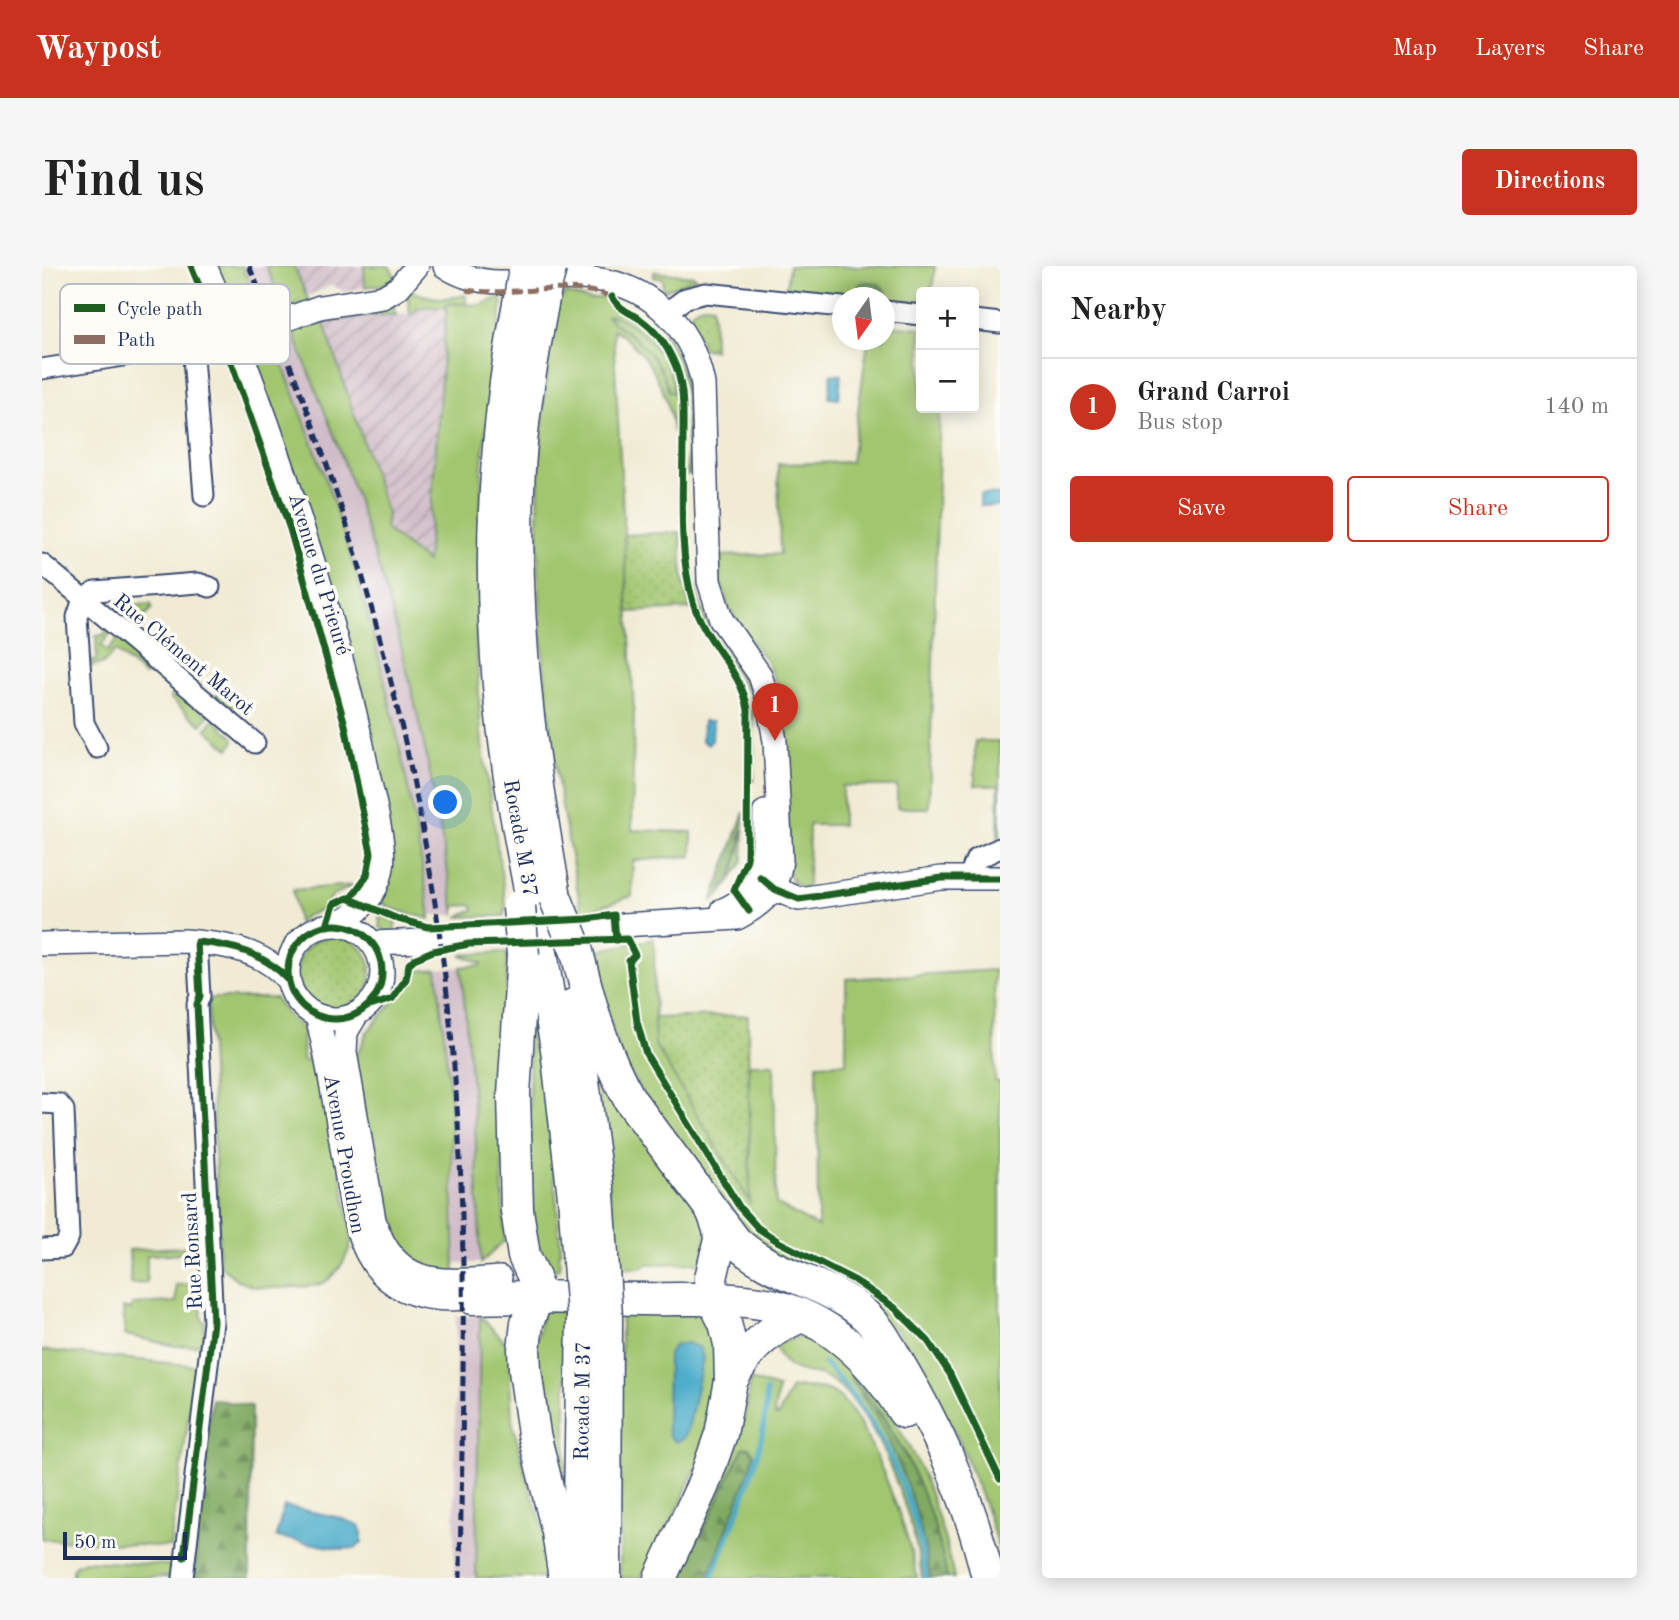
<!DOCTYPE html>
<meta charset="utf-8">
<style>
body{margin:0;font-family:"Old Standard TT",serif;background:#f6f6f6;color:#222}
.controls{position:absolute;right:21px;top:21px;display:grid;overflow:hidden;border-radius:7px;box-shadow:0 4px 18px #0003}
.controls button{width:63px;height:63px;display:grid;place-items:center;padding:0;border:0;border-bottom:2px solid #e0e0e0;background:#fff;color:#222;font:35px sans-serif}
.compass{position:absolute;left:790px;top:21px;width:63px;height:63px;border-radius:50%;background:#fff;box-shadow:0 4px 18px #0003;rotate:194deg}
.scale{position:absolute;left:21px;bottom:18px;width:124px;box-sizing:border-box;padding-left:7px;border:4px solid #1b2f5e;border-top:0;font-size:19px;line-height:24px;white-space:nowrap;color:#1b2f5e;-webkit-text-stroke:5px #fdfcf7;paint-order:stroke}
.you{position:absolute;left:404px;top:537px;width:24px;height:24px;margin:-18px;border:5px solid #fff;border-radius:50%;background:#1a73e8;box-shadow:0 0 0 10px #1a73e833}
.badge{display:grid;place-items:center;width:46px;height:46px;border-radius:50%;background:#c8321e;color:#fff;font-size:23px;font-weight:700}
.pin{position:absolute;translate:-50% -58px;filter:drop-shadow(0 2px 4px #0008)}
.pin::after{content:'';position:absolute;top:37px;width:24px;height:21px;background:inherit;clip-path:polygon(0 0,100% 0,50% 100%)}
.list{margin:0;padding:0;list-style:none}
h2{display:flex;justify-content:space-between;align-items:center;height:91px;margin:0;padding:0 28px;font-size:30px}
h2 small{font-size:23px;font-weight:400;color:#767676}
.list li{display:grid;grid-template-columns:46px 1fr auto;gap:21px;align-items:center;box-sizing:border-box;height:98px;padding:0 28px;border-top:2px solid #e0e0e0}
.list b{display:block;font-size:26px;white-space:nowrap}
.list p{margin:0;font-size:23px;white-space:nowrap;color:#767676}
.list em{font-size:23px;font-style:normal;color:#767676}
.actions{display:flex;gap:14px;padding:21px 28px}
.actions a{flex:1;padding:16px 0;border:2px solid #c8321e;border-radius:7px;text-align:center;font-size:24px;color:#c8321e}
.actions .main{background:#c8321e;color:#fff}
.map{position:relative;flex:none;width:958px;height:1312px;overflow:hidden;border-radius:7px}
header{display:flex;align-items:center;gap:42px;box-sizing:border-box;height:98px;padding:0 35px;background:#c8321e;color:#fff}
header strong{font-size:33px}
nav{display:flex;gap:38px;margin-inline-start:auto;font-size:24px}
.intro{display:flex;align-items:center;justify-content:space-between;box-sizing:border-box;height:168px;padding:0 42px}
h1{margin:0;font-size:49px}
.button{padding:18px 32px;border-radius:7px;background:#c8321e;color:#fff;font-size:24px;font-weight:700}
main{display:flex;gap:42px;padding:0 42px}
aside{flex:1;background:#fff;border-radius:7px;box-shadow:0 4px 18px #0003}
.map>svg:first-child{display:block}
</style>
<header>
<strong>Waypost</strong>
<nav><a>Map</a><a>Layers</a><a>Share</a></nav>
</header>
<div class="intro"><h1>Find us</h1><a class="button">Directions</a></div>
<main>
<div class="map">
<svg width="958" height="1312" viewBox="0 0 958 1312">
<defs>
<pattern id="industrial-furrows" width="10" height="10" patternUnits="userSpaceOnUse" patternTransform="scale(1.75)"><rect width="10" height="10" fill="#d1bdc9"/><path d="M-1 1l2-2M0 10L10 0M9 11l2-2" fill="none" stroke="#a99aa6"/></pattern>
<pattern id="forest-firs" width="22" height="20" patternUnits="userSpaceOnUse" patternTransform="scale(1.75)"><rect width="22" height="20" fill="#81ab62"/><path d="M5 1l3.5 6h-7zM16 11l3.5 6h-7z" fill="#698c54"/></pattern>
<pattern id="garden-dots" width="8" height="8" patternUnits="userSpaceOnUse" patternTransform="scale(1.75)"><rect width="8" height="8" fill="#a2c670"/><path d="M2 2h.1M6 6h.1" fill="none" stroke="#8baa63" stroke-width="1.8" stroke-linecap="round"/></pattern>
</defs>
<rect width="100%" height="100%" fill="#fdfcf7"/>
<filter id="ink" filterUnits="userSpaceOnUse"><feTurbulence type="fractalNoise" baseFrequency=".0143" numOctaves="2"/><feDisplacementMap in="SourceGraphic" scale="14" xChannelSelector="R" yChannelSelector="G"/><feConvolveMatrix kernelMatrix="1 2 1 2 8 2 1 2 1" color-interpolation-filters="sRGB"/></filter>
<filter id="wash" filterUnits="userSpaceOnUse"><feTurbulence type="fractalNoise" baseFrequency=".00686" numOctaves="4" result="noise"/><feDisplacementMap in="SourceGraphic" scale="28" xChannelSelector="R" yChannelSelector="G"/><feGaussianBlur stdDeviation="1.57" result="paint"/><feColorMatrix in="noise" values="0 0 0 0 0 0 0 0 0 0 0 0 0 0 0 0 0 1.4 0 .05"/><feComposite in="paint" operator="in"/></filter>
<g filter="url(#wash)">
<rect width="100%" height="100%" fill="#f1ebd4"/>
<g fill="url(#industrial-furrows)">
<path d="M252,0H322L323,21L302,26L291,19L265,30Z"/>
<path d="M398,40L405,41L386,296L343,263L281,57L330,49L368,48L379,41Z"/>
</g>
<g fill="#d1bdc9">
<path d="M200,0H224L249,59L265,105L295,178L319,248L343,323L369,417L388,503L413,649H387L385,625L357,479L342,411L321,335L292,238L264,159Z"/>
<path d="M419,701L433,857L439,997H413L412,905L395,703Z"/>
<path d="M414,1050H438L434,1312H412Z"/>
</g>
<g fill="#a2c670" stroke="#5e7a67" stroke-width="2" fill-rule="evenodd">
<path d="M171,0H200L220,47L205,56L196,48L187,26L181,22Z"/>
<path d="M224,0H252L267,36L241,40Z"/>
<path d="M322,0H347L354,11L344,18L323,21Z"/>
<path d="M747,0H893L890,26H879V37L844,33V27L818,18L815,30L744,22Z"/>
<path d="M612,6L652,10L655,12L623,24H621V12H612Z"/>
<path d="M522,27L548,34L564,31C568,35 570,40 574,43C584,51 597,55 607,64C635,92 637,128 638,166H631C627,125 606,85 571,63L592,444L590,564L650,566V590L591,595L590,630L540,647C528,584 515,521 508,458C491,317 491,172 516,33H520ZM566,52L585,57L625,100L627,126C618,90 595,73 566,52Z"/>
<path d="M458,31L460,37L440,196L434,376L439,469L464,640L462,650L416,651L432,644L431,639L413,640V649C395,539 375,430 343,323C329,274 313,225 295,177C280,137 263,99 249,59L266,55L281,57L287,51L351,39L354,49H330L282,57L345,248L343,263L385,296L405,37L439,39Z"/>
<path d="M843,59L879,62V142H898L887,542H855V520H800V559H767L766,620L760,622C743,614 746,599 747,582L740,444L736,421L724,394L697,359L686,339L678,314L676,290L738,288L736,198L809,196L826,74H842Z"/>
<path d="M218,74L220,76L231,74C252,128 274,183 292,238C323,331 347,426 366,522C374,565 383,609 388,653L354,644L338,636L345,616L213,100V83Z"/>
<path d="M646,290H649C652,318 657,345 671,368C682,387 698,403 707,423L704,424L662,357L651,325Z"/>
<path d="M76,327H80L81,340L109,338L110,342L92,363L77,351Z"/>
<path d="M67,362L70,365L59,380L66,385L77,371L111,401L103,410L73,385L61,398L47,400V395L55,394L54,370L61,369Z"/>
<path d="M136,422L167,449L159,459L128,432Z"/>
<path d="M180,422L196,436L188,446L172,432Z"/>
<rect x="709" y="438" width="3" height="77"/>
<path d="M172,453L191,471L192,475L187,483L164,463Z"/>
<path d="M933,475H958V572L956,573L957,519H933Z"/>
<path d="M702,563L701,595L683,623Z"/>
<path d="M313,619L291,629L280,644L263,650L256,658L251,624Z"/>
<path d="M612,673L613,779L708,934L707,798H732L734,938L776,961L775,798L804,797V713L952,704L953,815L958,816V1288L946,1248L918,1176L874,1095L854,1064L716,984L639,885L578,792L550,686Z"/>
<path d="M462,686L465,688V693L460,910L463,974L439,997L433,857L419,701L439,699L440,697L419,689Z"/>
<path d="M371,698L375,705L395,703L408,827L413,1008L367,995L345,967L312,788L316,787L325,766L365,720Z"/>
<path d="M487,714L504,822L519,985L517,989L518,1003L499,1005L488,936Z"/>
<path d="M170,732H233L247,751L261,764L260,795L279,793L310,971C308,987 297,1007 283,1016C275,1021 265,1020 256,1021C224,1023 201,1026 178,998L166,738L167,733Z"/>
<path d="M553,792L666,959L660,997L606,998L599,1002H578L574,992Z"/>
<path d="M157,980L158,1000H153L152,987L105,989V1017L89,1018L87,984Z"/>
<path d="M158,1018L160,1054L163,1056L161,1079L133,1080L83,1069L81,1042L89,1044L90,1038L134,1036V1019Z"/>
<path d="M669,1042L679,1081L658,1191L638,1238L599,1312H578L579,1045Z"/>
<path d="M501,1043L520,1046L524,1068V1271L491,1095Z"/>
<path d="M438,1050L470,1083L468,1113L470,1154L484,1209L504,1271L509,1312H434Z"/>
<path d="M756,1071C788,1071 802,1091 820,1114C829,1125 839,1135 847,1147C880,1195 900,1256 912,1312H905L864,1190L841,1150L809,1111C815,1126 826,1138 835,1152C863,1201 881,1257 888,1312H880C874,1258 838,1155 796,1119C772,1098 746,1119 733,1079Z"/>
<path d="M0,1084L154,1100L128,1281L0,1273Z"/>
<path d="M708,1114L736,1122L732,1149L736,1150L749,1122C762,1121 780,1120 792,1127C824,1145 870,1274 875,1312H666L709,1200L701,1182L662,1263L643,1293C669,1235 704,1178 708,1114Z"/>
<path d="M43,1295L127,1299L134,1304L136,1311L30,1312L32,1300Z"/>
</g>
<g fill="url(#forest-firs)" stroke="#4e6d60" stroke-width="2">
<path d="M823,16C836,16 844,19 844,33L815,30L818,18Z"/>
<path d="M702,546C702,568 693,625 670,635Z"/>
<path d="M808,1108C855,1161 894,1242 905,1312H888C881,1257 862,1203 836,1154C827,1138 815,1125 808,1108Z"/>
<path d="M170,1133L209,1140L208,1312H154L153,1305L158,1222Z"/>
<path d="M707,1181L712,1188L709,1200L666,1312H638L643,1293L662,1263L701,1182Z"/>
</g>
<g fill="url(#garden-dots)" stroke="#5e7a67" stroke-width="2">
<path d="M370,25C389,33 405,34 424,29V38L406,37L405,41H379L368,48L365,28Z"/>
<path d="M662,39L671,40L672,84L662,83C655,69 635,44 662,39Z"/>
<path d="M571,49C599,61 633,95 631,127L627,126C620,100 607,83 586,67C579,62 570,57 565,50Z"/>
<path d="M623,66C653,109 647,159 648,209H645C644,157 652,114 620,69Z"/>
<path d="M638,266L641,311L648,343L586,346L582,269Z"/>
<path d="M337,647L354,655L351,670L338,661Z"/>
<circle cx="292" cy="707" r="37"/>
<path d="M706,749L708,936L613,779L612,752Z"/>
</g>
<g fill="#4aabc9" stroke="#326d94" stroke-width="2">
<path d="M789,108L799,109L797,133L787,132Z"/>
<path d="M938,228L958,229V240H938Z"/>
<path d="M661,455H671L670,475L665,478L660,475Z"/>
<path d="M645,1077L658,1082L661,1092L646,1164L642,1172L634,1176L627,1169L625,1162L626,1089L632,1080Z"/>
<path d="M242,1240L295,1251L317,1259L320,1267V1276L314,1282L299,1283L234,1271Z"/>
</g>
<g fill="none" stroke-linecap="round" stroke-linejoin="round">
<g stroke="#4aabc9" stroke-width="5">
<path d="M782,1097C838,1153 875,1233 884,1312"/>
<path d="M670,1312C691,1254 726,1187 724,1125"/>
</g>
</g>
</g>
<g filter="url(#ink)">
<g fill="none" stroke-linecap="round" stroke-linejoin="round">
<defs>
<g id="minor">
<path d="M842,45L879,49"/>
<path d="M625,46L644,32L664,27L800,41"/>
<path d="M932,54L958,57"/>
<path d="M150,79L162,230"/>
<path d="M0,103L193,72"/>
<path d="M0,298L213,477"/>
<path d="M55,482L42,457L35,351L41,333L53,325L156,317L168,321"/>
<path d="M927,610L934,593L958,582"/>
<path d="M0,837L17,838L22,844L27,971L21,982L0,983"/>
<path d="M141,1312L171,1056L155,738L158,730L155,676"/>
</g>
<g id="tertiary">
<path d="M163,0C199,81 229,164 256,248C283,332 308,417 325,503C330,529 344,577 340,602C335,630 316,650 290,659"/>
<path d="M193,72L278,41L341,31L356,22L375,0"/>
<path d="M718,611L732,623L757,633L900,612H958"/>
<path d="M681,644C727,625 722,587 723,546"/>
<circle cx="293" cy="706" r="47"/>
<path d="M330,677L384,675L417,669L695,652C723,637 735,626 739,594L733,475L726,434L718,409L679,353L667,315L661,118C649,56 603,14 539,12C493,11 444,28 403,0"/>
<path d="M0,678L143,675C181,678 220,683 246,714"/>
<path d="M315,748L304,766L303,786L332,954C354,1023 398,1016 458,1012"/>
<path d="M275,750C287,797 294,845 302,893C312,952 316,1024 393,1032C405,1034 418,1032 431,1032"/>
</g>
<g id="trunk">
<path d="M502,27C490,92 478,157 476,223C471,360 489,497 513,631"/>
<path d="M478,32C453,159 446,289 457,419C463,493 477,566 491,639"/>
<path d="M499,686L515,783L532,931"/>
<path d="M535,686C548,739 560,785 588,834L693,975C728,1009 774,1013 813,1041C837,1058 847,1081 861,1105C900,1171 929,1238 946,1312"/>
<path d="M481,689L472,828L475,944L482,990L492,1011L495,1031L485,1057L482,1083L483,1104L492,1168L516,1266L523,1312"/>
<path d="M531,739L556,928"/>
<path d="M431,1032C487,1030 544,1032 601,1033C643,1034 687,1030 729,1039C789,1053 831,1095 862,1146"/>
<path d="M689,1115C707,1081 725,1065 759,1050"/>
<path d="M537,1307L541,1049"/>
<path d="M563,1312L564,1050"/>
<path d="M618,1312L661,1219L679,1168L689,1115L688,1078L683,1057L671,1033L669,1012L678,974L677,963L672,949"/>
</g>
</defs>
<use href="#minor" stroke="#3b4b70" stroke-width="23"/>
<use href="#tertiary" stroke="#3b4b70" stroke-width="26"/>
<use href="#trunk" stroke="#3b4b70" stroke-width="35"/>
<use href="#minor" stroke="#fff" stroke-width="19"/>
<use href="#tertiary" stroke="#fff" stroke-width="23"/>
<use href="#trunk" stroke="#fff" stroke-width="32"/>
<path stroke="#1b2f5e" stroke-width="5" stroke-dasharray="10 5" stroke-linecap="butt" d="M207,0C322,262 394,541 414,827C426,988 420,1150 418,1312"/>
<defs>
<g id="trunk-bridge">
<path d="M502,27L508,2"/>
<path d="M478,32L482,9"/>
<path d="M513,631L535,686"/>
<path d="M477,641L481,689"/>
<path d="M556,928L564,1050"/>
<path d="M532,931L541,1049"/>
</g>
</defs>
<use href="#trunk-bridge" stroke="#3b4b70" stroke-width="35" stroke-linecap="butt"/>
<use href="#trunk-bridge" stroke="#fff" stroke-width="32"/>
<path stroke="#8d6e63" stroke-width="5" stroke-dasharray="10 5" stroke-linecap="butt" d="M424,24C470,31 529,14 570,31"/>
<defs>
<g id="cycleway">
<path d="M149,0L191,102L248,263L303,459L329,587L325,609L309,632"/>
<path d="M570,31C577,43 587,46 598,53C613,64 624,78 631,94C643,118 641,146 641,172C641,224 636,286 651,336C663,377 700,404 706,444L705,593L692,624L707,645"/>
<path d="M718,611L732,623L757,633L900,612H958"/>
<circle cx="293" cy="706" r="47"/>
<path d="M285,660L292,638L306,632L356,653L386,661L545,653L572,649L574,674"/>
<path d="M325,741L350,733L364,713L367,698L372,693L391,685L427,678L585,673L593,689L587,695L595,756L604,788L698,942L716,962L737,976L812,1014L853,1042L886,1075L908,1108L958,1213"/>
<path d="M142,1291L171,1056L155,738L158,730L155,676C190,679 223,687 246,714"/>
</g>
</defs>
<use href="#cycleway" stroke="#fdfcf7" stroke-width="11"/>
<use href="#cycleway" stroke="#1b5e20" stroke-width="7"/>
</g>
</g>
<g text-anchor="middle" stroke-width="7" stroke-linejoin="round" paint-order="stroke">
<g font-size="21" fill="#1b2f5e" stroke="#fdfcf7">
<text transform="translate(278 308) rotate(73)" y="7">Avenue du Prieuré</text>
<text transform="translate(142 388) rotate(40)" y="7">Rue Clément Marot</text>
<text transform="translate(479 572) rotate(80)" y="7">Rocade M 37</text>
<text transform="translate(303 888) rotate(80)" y="7">Avenue Proudhon</text>
<text transform="translate(150 985) rotate(-93)" y="7">Rue Ronsard</text>
<text transform="translate(540 1135) rotate(-89)" y="7">Rocade M 37</text>
</g>
</g>
<rect x="18" y="18" width="230" height="80" rx="10" fill="#fdfcf7" stroke="#b9bec9" stroke-width="2"/>
<rect x="32" y="38" width="31" height="8" fill="#1b5e20"/>
<rect x="32" y="69" width="31" height="9" fill="#8d6e63"/>
<g font-size="19" fill="#1b2f5e">
<text x="75" y="49">Cycle path</text>
<text x="75" y="80">Path</text>
</g>
</svg>
<div class="controls">
<button>+</button>
<button>−</button>
</div>
<svg class="compass" viewBox="-18 -18 36 36"><path d="M0-13l5 13h-10z" fill="#e53935"/><path d="M0 13l5-13h-10z" fill="#767676"/></svg>
<div class="scale">50 m</div>
<div class="you"></div>
<div class="pin badge" style="left:733px;top:475px">1</div>
</div>
<aside>
<h2>Nearby<small></small></h2>
<ul class="list">
<li><span class="badge">1</span><div><b>Grand Carroi</b><p>Bus stop</p></div><em>140 m</em></li>
</ul>
<div class="actions"><a class="main">Save</a><a>Share</a></div>
</aside>
</main>
